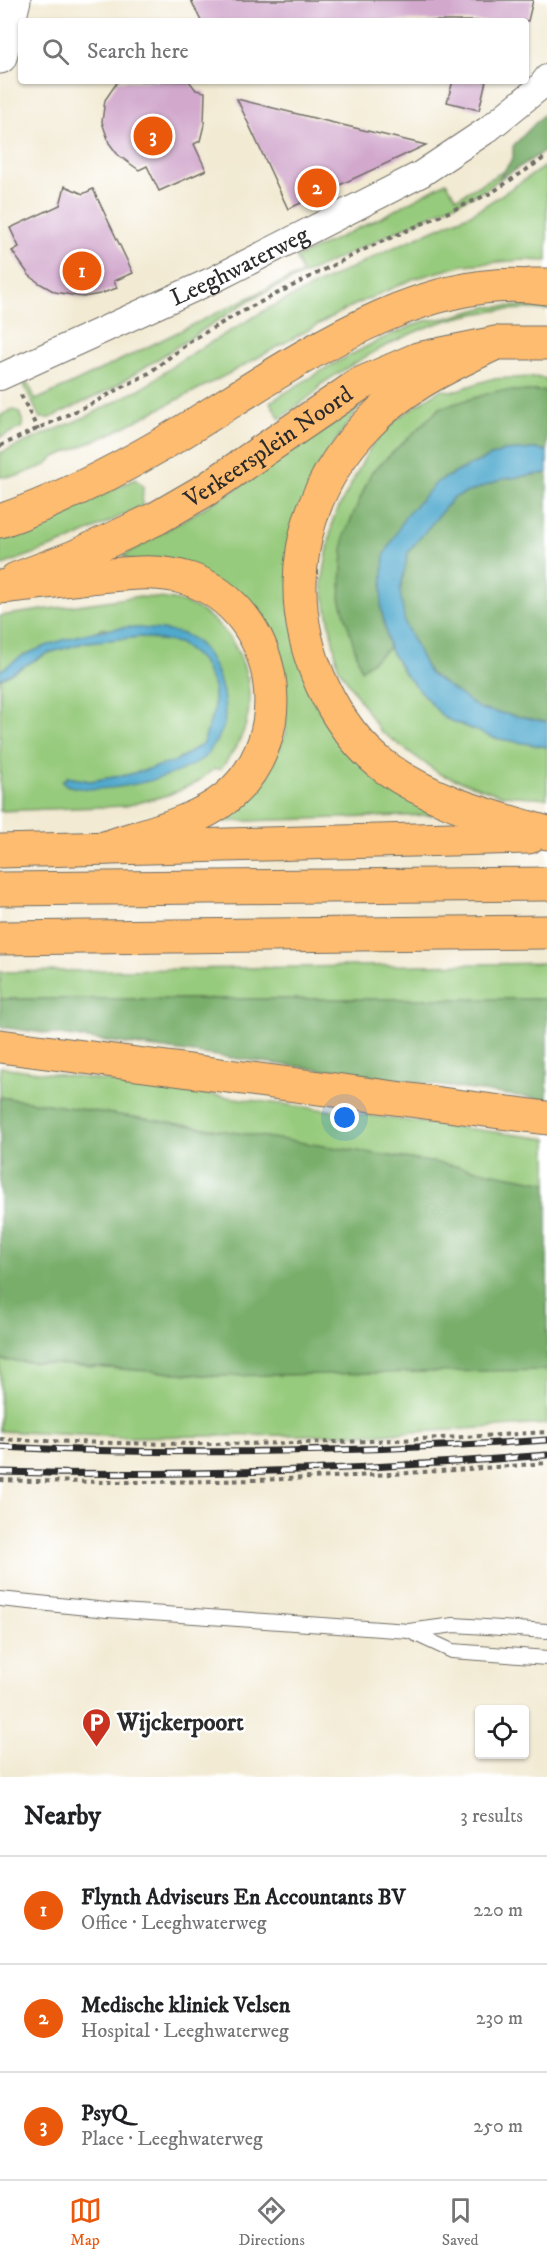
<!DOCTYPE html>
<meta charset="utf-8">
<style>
body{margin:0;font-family:"IM FELL DW Pica",serif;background:#f6f6f6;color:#202124}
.controls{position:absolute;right:18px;bottom:18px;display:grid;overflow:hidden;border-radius:6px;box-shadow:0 2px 4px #0004}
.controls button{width:54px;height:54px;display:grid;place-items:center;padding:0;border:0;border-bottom:2px solid #e0e0e0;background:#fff;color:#202124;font:30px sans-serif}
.you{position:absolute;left:345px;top:1118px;width:21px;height:21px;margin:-15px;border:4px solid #fff;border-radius:50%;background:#1a73e8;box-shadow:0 0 0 9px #1a73e833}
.badge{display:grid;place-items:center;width:39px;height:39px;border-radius:50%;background:#ea580c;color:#fff;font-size:20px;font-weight:700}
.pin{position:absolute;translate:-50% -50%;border:3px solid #fff;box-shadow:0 2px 6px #0006}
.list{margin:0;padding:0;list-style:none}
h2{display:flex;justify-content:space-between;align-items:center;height:78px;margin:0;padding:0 24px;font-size:26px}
h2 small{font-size:20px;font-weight:400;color:#757577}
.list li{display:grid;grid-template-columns:39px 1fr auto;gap:18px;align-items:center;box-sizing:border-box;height:108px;padding:0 24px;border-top:2px solid #e0e0e0}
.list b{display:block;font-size:22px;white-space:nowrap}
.list p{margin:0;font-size:20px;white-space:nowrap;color:#757577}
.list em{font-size:20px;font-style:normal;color:#757577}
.icon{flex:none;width:33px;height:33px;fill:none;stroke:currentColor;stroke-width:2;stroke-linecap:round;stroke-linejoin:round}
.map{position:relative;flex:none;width:547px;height:1777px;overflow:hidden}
.search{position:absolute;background:#fff;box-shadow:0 2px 4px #0004;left:18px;right:18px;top:18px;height:66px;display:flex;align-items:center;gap:15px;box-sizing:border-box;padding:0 21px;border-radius:6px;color:#757577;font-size:22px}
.sheet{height:402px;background:#fff}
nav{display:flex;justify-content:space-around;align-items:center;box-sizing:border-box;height:84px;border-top:2px solid #e0e0e0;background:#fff;font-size:16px;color:#757577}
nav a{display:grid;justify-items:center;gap:3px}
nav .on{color:#ea580c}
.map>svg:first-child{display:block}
</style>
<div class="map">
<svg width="547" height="1777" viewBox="0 0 547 1777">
<rect width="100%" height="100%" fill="#fff"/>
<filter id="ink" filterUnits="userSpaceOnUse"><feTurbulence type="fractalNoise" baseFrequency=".0167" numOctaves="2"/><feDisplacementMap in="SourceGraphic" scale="12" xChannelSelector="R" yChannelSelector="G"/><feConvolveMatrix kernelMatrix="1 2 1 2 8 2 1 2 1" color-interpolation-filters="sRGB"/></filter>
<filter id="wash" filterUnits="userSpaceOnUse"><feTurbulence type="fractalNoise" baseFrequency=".008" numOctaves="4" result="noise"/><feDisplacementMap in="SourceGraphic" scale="24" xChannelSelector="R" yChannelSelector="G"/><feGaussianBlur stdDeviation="1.35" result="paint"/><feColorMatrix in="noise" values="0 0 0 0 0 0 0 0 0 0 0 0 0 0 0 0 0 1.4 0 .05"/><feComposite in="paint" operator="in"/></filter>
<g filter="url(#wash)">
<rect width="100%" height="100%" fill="#f2ead3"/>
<g fill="#96ca7b" stroke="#607a53" stroke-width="1.5">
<path d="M547,165V261L522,260L464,265L413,279L348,308L230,373L108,435L53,458L46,465L17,476L0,477V453L90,415L147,385L181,360L269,308L390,249L475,212Z"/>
<path d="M504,171L498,180L487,189L251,299L111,389L50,418H40L24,385L28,383L36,400C125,360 212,313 302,273L296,258L386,215L446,182L457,198Z"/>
<path d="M525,306L547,307V310C455,304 395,337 320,385L317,391L280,419L270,402L326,368L379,340L424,321L446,318L487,307Z"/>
<path d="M534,377L547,379V391H497L362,669L389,648L404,673L494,738L547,747V798L501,795L440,774L380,731L338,667L322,584L333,519L371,446L397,419L440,390L454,391L491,379Z"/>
<path d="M360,406L313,473L297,628L381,768L432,815L215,822L247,804L286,734L283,670L264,630L123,556L237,488Z"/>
<path d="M13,409L19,412L23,422L21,428L0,437V416Z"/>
<path d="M135,479L143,486L142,506L71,540L0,566V536L54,517Z"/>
<path d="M134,597C156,597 182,598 201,611C238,634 257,682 246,724C241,741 231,755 221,769H214L196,783L168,795L126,806L0,811V679L48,653L87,642L141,637L179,643L202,661L214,687V710L203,744L174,762L127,775L90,781L67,777L63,782L68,786L106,788L207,755L223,692L200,645L103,628L0,670V616Z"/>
<path d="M547,963V999H0V972Z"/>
<path d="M0,1067L547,1139V1183L456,1166L0,1097Z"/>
<path d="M0,1360L218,1376L547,1369V1424L380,1434L122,1437L0,1431Z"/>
</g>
<g fill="#78ae6b" stroke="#526c4b" stroke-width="1.5">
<path d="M547,111V150L498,180L513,158V146Z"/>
<path d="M497,391H547V451L535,449L504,451L475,463L437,482L381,607L389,648L361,670L340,598L344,536L371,473L440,408Z"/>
<path d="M547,473V722H546L480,709L429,673L405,624L400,591L408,552L453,498L503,479Z"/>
<path d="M0,999H547V1100L0,1027Z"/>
<path d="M0,1097L456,1166L547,1183V1370L218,1376L0,1360Z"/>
</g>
<g fill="#50a9cd" stroke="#3e6a7c" stroke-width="1.5">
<path d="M535,449L547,451V473L503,479L453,498L408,552L400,591L405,624L429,673L480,709L547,722V747L494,738L444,718L404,673L389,648L381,607L384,556L405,517L437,482L475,463L504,451Z"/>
<path d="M129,627C146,629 167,629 183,634C213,644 229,696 224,725C222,733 213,746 208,753C190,777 87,801 62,782L67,777L90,781L127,775L174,762L203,744L214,710V687L202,661L179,643L141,637L87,642L48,653L0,679V670C9,666 16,659 24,655C58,640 92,629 129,627Z"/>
</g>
<g id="blocks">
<g fill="#d2a9cd">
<path d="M191,0H533L528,21H201Z"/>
<path d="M118,81H189L196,90L205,92L204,125L200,141L194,144L206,170L159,191L147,166L139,170L118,155L109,143L102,122L105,100Z"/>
<path d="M453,81H486L479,110L447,102Z"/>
<path d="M237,99L330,122L426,145L288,209Z"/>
<path d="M65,186L83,194L93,189L133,273L114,281L117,288L100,294L83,297L55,292L39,283L29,275L12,251L19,247L10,228L60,205Z"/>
</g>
</g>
</g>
<g filter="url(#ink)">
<use href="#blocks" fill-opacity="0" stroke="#716e66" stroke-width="1.5"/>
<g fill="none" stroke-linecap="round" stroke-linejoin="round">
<defs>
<g id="service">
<path d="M0,1599L107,1610L409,1631L454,1625L547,1631"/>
<path d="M409,1631L452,1651L547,1658"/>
</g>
<g id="minor">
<path id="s1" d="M0,377L215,279L421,174L487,130L540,87L547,78"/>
</g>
<path id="tertiary" d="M0,57L14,0"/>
<g id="primary">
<path d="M0,521C58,501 111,474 164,443C273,379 414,266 547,288"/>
<path id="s2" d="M16,579L74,557L157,518L207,489L360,384L418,359L496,343H547"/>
</g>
<g id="motorway">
<path d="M531,285H547"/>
<path d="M496,343C449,366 403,386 367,425C298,497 281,595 322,685C336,715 357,746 385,767C433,802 490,816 547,833"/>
<path d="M0,587C30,584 60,580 90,577C124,574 156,568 189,579C279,610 300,738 226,798C194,824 143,834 105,848"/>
<path d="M0,851L529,837"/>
<path d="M0,889L547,884"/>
<path d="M0,938L547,932"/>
<path d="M0,1046L547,1118"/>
</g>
</defs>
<use href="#service" stroke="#716e66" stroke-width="16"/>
<use href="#minor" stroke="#716e66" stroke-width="28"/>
<use href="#tertiary" stroke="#716e66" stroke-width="35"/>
<use href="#primary" stroke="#716e66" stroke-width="35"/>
<use href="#motorway" stroke="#716e66" stroke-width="35"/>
<g stroke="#716e66" stroke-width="4" stroke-dasharray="4.5 4.5" stroke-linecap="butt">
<path d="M21,395L38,430"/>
<path d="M0,446L93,403L149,373L192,340L239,313L363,250L491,193L547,156"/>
<path d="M0,1439C183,1448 364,1444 547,1432"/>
<path d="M0,1480C182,1486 365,1478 547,1463"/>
</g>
<use href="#service" stroke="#fff" stroke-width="14"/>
<use href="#minor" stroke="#fff" stroke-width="26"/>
<use href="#tertiary" stroke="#fff" stroke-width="33"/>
<use href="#primary" stroke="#febc70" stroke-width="33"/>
<use href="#motorway" stroke="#febc70" stroke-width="33"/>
<defs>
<g id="rail">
<path d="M0,1447C184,1456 363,1452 547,1440"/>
<path d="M0,1472C182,1477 365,1470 547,1455"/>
</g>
</defs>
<use href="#rail" stroke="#2b2b2b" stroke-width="7"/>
<use href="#rail" stroke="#fff" stroke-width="4.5" stroke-dasharray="14" stroke-linecap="butt"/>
</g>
</g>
<defs>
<symbol id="parking-pin" viewBox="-11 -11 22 30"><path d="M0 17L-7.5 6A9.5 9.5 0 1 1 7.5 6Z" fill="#c8321e" stroke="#fff"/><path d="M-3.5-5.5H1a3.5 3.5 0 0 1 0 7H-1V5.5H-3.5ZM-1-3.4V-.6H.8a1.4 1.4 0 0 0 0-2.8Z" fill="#fff"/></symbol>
</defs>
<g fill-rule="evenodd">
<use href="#parking-pin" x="80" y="1706" width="33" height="45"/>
</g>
<g text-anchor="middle" stroke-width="5" stroke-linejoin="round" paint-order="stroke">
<g font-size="24" fill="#2b2b2b" stroke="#fff">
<text dy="8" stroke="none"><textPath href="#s1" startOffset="264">Leeghwaterweg</textPath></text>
<text dy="8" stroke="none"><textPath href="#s2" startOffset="286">Verkeersplein Noord</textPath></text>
</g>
<g font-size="24" font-weight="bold" fill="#2b2b2b" stroke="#fff" text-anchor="start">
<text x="117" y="1730">Wijckerpoort</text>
</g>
</g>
</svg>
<div class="controls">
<button><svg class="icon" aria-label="locate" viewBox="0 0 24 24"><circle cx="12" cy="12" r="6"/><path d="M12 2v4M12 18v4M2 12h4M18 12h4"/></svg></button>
</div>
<div class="you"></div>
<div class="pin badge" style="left:82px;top:271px">1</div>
<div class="pin badge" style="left:317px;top:188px">2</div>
<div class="pin badge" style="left:153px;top:136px">3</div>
<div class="search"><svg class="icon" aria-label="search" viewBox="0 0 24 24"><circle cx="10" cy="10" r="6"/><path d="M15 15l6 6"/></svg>Search here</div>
</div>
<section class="sheet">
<h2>Nearby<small>3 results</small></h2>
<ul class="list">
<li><span class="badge">1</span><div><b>Flynth Adviseurs En Accountants BV</b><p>Office · Leeghwaterweg</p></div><em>220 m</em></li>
<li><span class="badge">2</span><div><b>Medische kliniek Velsen</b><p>Hospital · Leeghwaterweg</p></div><em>230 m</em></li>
<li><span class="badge">3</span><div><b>PsyQ</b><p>Place · Leeghwaterweg</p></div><em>250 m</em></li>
</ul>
</section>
<nav>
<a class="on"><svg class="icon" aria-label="map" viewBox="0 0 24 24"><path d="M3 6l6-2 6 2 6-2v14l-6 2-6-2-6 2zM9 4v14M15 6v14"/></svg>Map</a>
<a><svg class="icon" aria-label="directions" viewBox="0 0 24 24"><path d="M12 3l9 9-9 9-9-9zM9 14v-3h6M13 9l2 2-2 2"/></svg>Directions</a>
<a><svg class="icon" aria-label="saved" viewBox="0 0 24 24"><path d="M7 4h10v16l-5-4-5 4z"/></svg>Saved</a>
</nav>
